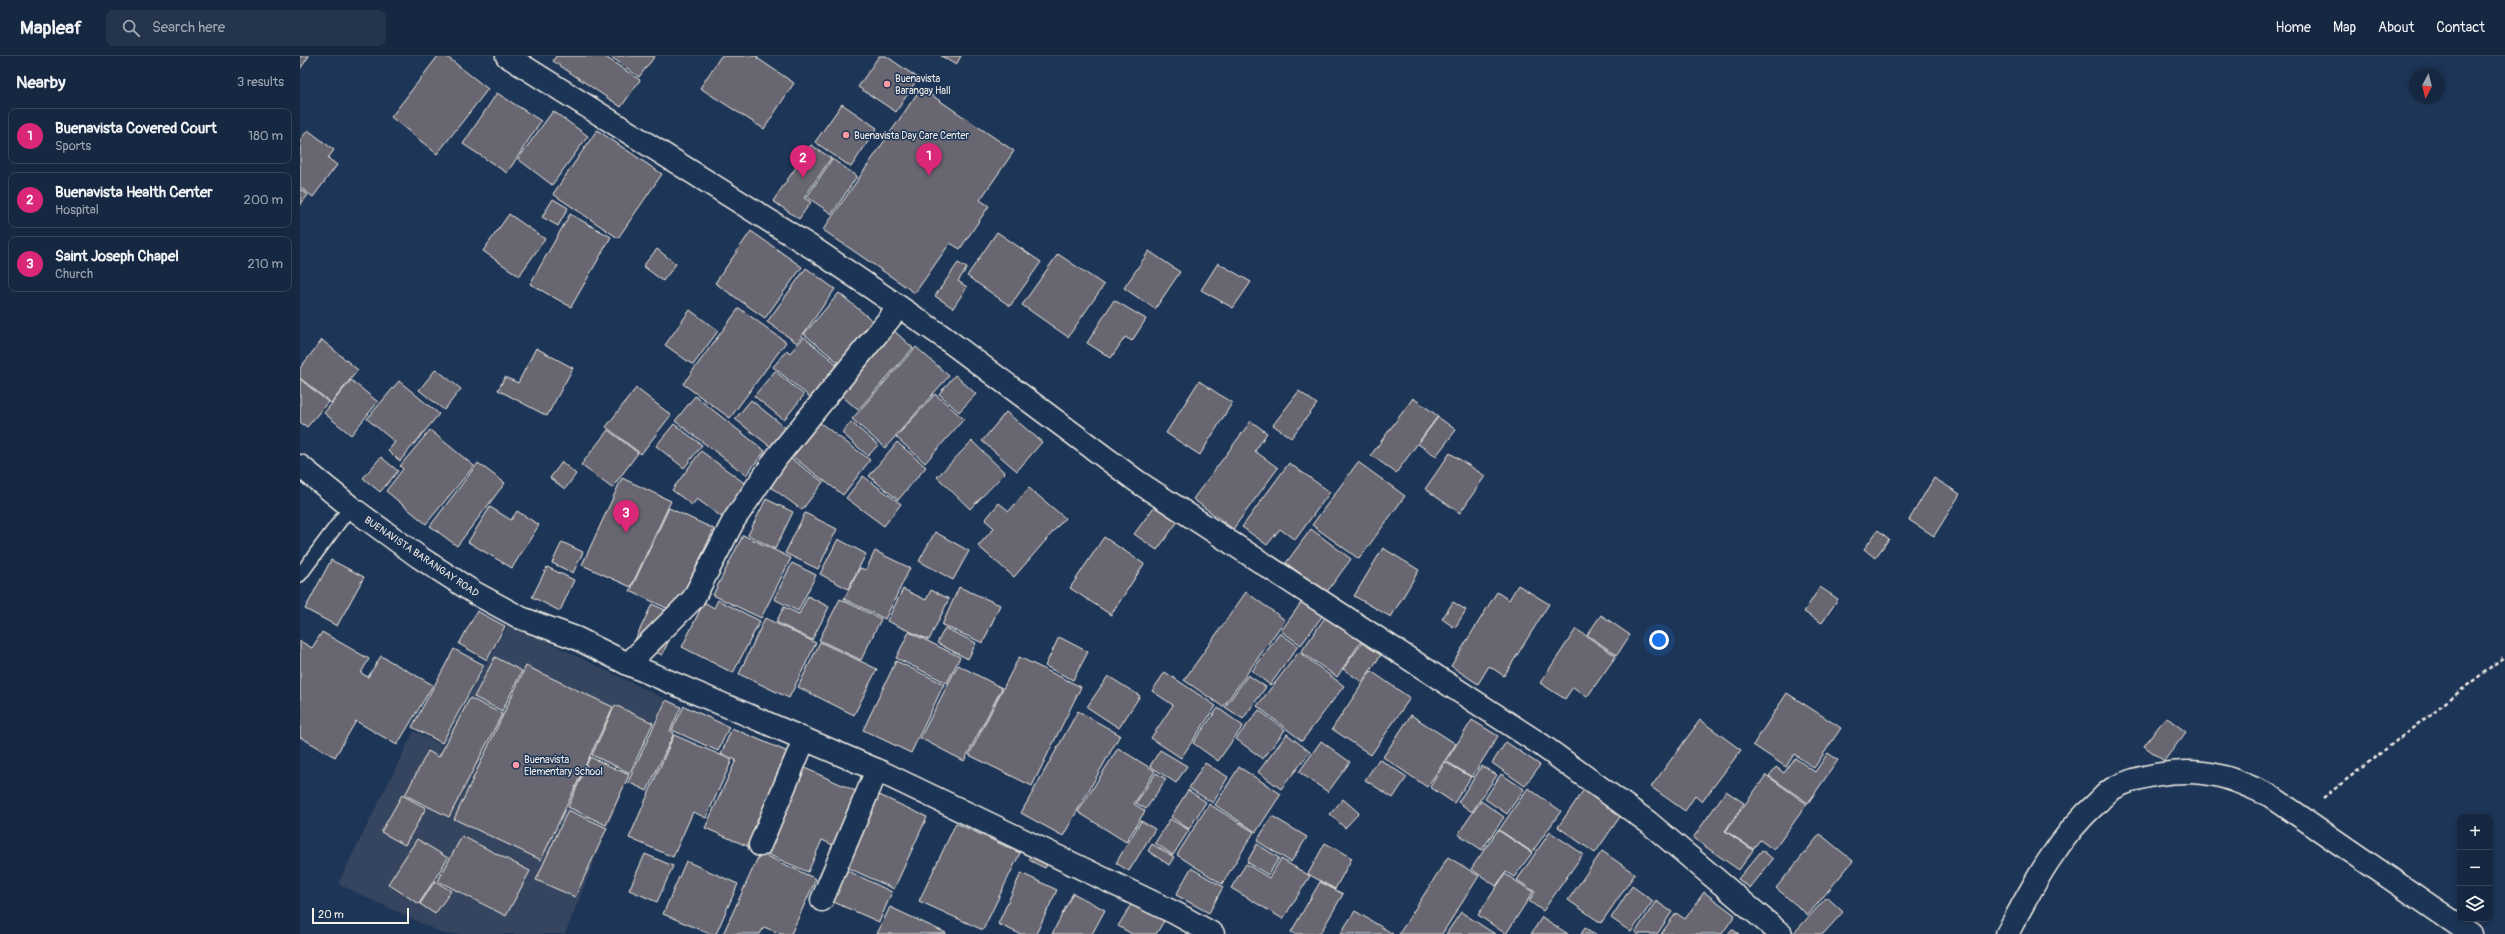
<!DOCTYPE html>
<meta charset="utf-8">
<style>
body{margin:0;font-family:Pangolin,sans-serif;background:#23344c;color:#f1f3f6}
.controls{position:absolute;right:12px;bottom:12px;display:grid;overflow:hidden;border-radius:8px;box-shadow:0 2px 6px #0003}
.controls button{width:36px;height:36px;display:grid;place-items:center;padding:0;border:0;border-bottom:1px solid #35445a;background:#162841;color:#f1f3f6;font:20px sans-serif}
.compass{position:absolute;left:2109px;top:12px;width:36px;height:36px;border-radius:50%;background:#162841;box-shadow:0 2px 6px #0003;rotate:187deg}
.scale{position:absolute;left:12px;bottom:10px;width:97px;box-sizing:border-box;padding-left:4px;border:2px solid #f4f1e8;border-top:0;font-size:11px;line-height:14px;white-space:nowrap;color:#f4f1e8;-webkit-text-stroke:3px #1d3557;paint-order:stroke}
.you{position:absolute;left:1359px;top:584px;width:14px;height:14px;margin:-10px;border:3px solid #fff;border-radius:50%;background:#1a73e8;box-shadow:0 0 0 6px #1a73e833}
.badge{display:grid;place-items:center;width:26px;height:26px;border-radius:50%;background:#db2777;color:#fff;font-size:13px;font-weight:700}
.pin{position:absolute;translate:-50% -33px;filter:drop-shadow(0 1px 2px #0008)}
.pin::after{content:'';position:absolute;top:21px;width:14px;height:12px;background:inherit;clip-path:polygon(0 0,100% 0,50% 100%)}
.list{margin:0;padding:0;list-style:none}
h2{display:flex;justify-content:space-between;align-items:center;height:52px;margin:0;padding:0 16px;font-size:17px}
h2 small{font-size:13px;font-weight:400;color:#9ea6b1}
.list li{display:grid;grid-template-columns:26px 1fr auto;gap:12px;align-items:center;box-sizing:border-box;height:56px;margin:0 8px 8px;padding:0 8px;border:1px solid #35445a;border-radius:8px}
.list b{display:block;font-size:15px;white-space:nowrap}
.list p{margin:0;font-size:13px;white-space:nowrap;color:#9ea6b1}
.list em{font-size:13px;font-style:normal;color:#9ea6b1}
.icon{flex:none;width:22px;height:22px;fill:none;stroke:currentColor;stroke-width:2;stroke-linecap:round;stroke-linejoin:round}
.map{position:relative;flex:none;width:2205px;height:878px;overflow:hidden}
header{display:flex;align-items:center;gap:24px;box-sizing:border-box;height:56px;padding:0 20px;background:#162841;border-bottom:1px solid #35445a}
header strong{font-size:19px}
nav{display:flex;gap:22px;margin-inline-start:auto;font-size:14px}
.search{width:280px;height:36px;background:#23344c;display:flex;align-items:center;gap:10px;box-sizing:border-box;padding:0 14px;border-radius:8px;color:#9ea6b1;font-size:15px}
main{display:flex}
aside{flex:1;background:#162841}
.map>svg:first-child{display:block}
</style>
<header>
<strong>Mapleaf</strong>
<div class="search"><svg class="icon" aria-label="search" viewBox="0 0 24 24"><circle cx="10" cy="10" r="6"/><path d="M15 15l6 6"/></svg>Search here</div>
<nav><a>Home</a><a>Map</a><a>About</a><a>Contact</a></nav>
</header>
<main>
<aside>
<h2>Nearby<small>3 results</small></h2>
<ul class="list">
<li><span class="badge">1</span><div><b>Buenavista Covered Court</b><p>Sports</p></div><em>180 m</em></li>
<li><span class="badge">2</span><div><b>Buenavista Health Center</b><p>Hospital</p></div><em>200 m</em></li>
<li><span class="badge">3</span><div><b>Saint Joseph Chapel</b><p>Church</p></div><em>210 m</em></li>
</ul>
</aside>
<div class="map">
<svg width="2205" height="878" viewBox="0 0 2205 878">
<rect width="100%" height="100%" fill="#1d3557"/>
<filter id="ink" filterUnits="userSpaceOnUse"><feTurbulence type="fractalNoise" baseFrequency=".025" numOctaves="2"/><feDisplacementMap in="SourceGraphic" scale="8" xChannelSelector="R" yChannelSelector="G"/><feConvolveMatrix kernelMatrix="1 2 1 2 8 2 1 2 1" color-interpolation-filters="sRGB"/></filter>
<g filter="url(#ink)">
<path fill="#34445f" d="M209,567L365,643L325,729L265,878H144L38,828L114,675L142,689Z"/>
<g fill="#686671" stroke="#f4f1e8">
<path d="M0,0H9L0,13Z"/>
<path d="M138,0H146L188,33L137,98L91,61Z"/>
<path d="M256,0H304L340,24L321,51L253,5Z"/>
<path d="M310,0H355L339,21Z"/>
<path d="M421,0H458L457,2L494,27L464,73L400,32Z"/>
<path d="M579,0H586L618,22L596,56L558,31Z"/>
<path d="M641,0H661L656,9Z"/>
<path d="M621,32L714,95L680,144L689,150L660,193L650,187L615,237L523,174Z"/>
<path d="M197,37L241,65L207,117L163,88Z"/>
<path d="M542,48L577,72L551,111L515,86Z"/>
<path d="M253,55L288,80L252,129L218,103Z"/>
<path d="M8,74L34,94L28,102L37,109L13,141L0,131V84Z"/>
<path d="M297,74L362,118L318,182L253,138Z"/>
<path d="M511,89L531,102L504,142L511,146L499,163L473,145Z"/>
<path d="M532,103L557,120L532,158L507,141Z"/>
<path d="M0,133L8,139L0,149Z"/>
<path d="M253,143L268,152L258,170L242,161Z"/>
<path d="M209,158L245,183L219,220L183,195Z"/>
<path d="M270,158L311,181L271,251L230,228Z"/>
<path d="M451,175L502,211L465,262L415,227Z"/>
<path d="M697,176L741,206L710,250L667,220Z"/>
<path d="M357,193L376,208L363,225L343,210Z"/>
<path d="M849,195L880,216L855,253L824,232Z"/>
<path d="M758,198L804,229L768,281L722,249Z"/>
<path d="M658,207L667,212L658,225L667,231L653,252L635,240Z"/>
<path d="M918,207L951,226L933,252L901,234Z"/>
<path d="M506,212L535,233L497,287L467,266Z"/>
<path d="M539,237L579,270L545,312L504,278Z"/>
<path d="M814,244L846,263L832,285L825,281L811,302L787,287Z"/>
<path d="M439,252L486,286L430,362L383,328Z"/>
<path d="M390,254L418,275L393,309L365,289Z"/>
<path d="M591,272L613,292L558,354L535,334Z"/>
<path d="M504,281L538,309L511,342L473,311L487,294L490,297Z"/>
<path d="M22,284L58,314L31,347L0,322V312Z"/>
<path d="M616,291L649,320L585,392L552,363Z"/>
<path d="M236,292L273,312L247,360L198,334L205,321L218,327Z"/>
<path d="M136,313L161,333L144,354L119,334Z"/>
<path d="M475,315L504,339L484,364L454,340Z"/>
<path d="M655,319L676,338L659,356L639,338Z"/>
<path d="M0,323L28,346L7,371L0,366Z"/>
<path d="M51,324L78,346L51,379L24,357Z"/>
<path d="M99,325L139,358L100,405L88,395L95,386L67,363Z"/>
<path d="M899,325L932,347L900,399L866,377Z"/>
<path d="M336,332L371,359L341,398L306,371Z"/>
<path d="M999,335L1017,348L991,382L973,369Z"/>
<path d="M635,338L664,363L625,407L596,381Z"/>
<path d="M395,340L465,395L446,419L375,365Z"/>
<path d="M1113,342L1138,360L1096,417L1071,399Z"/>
<path d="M451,344L487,373L472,392L435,363Z"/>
<path d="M706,356L742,386L717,415L682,385Z"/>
<path d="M1138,361L1156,374L1136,400L1118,388Z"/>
<path d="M951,365L967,377L955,395L978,412L933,473L893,443Z"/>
<path d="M519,366L570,404L543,439L493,401Z"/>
<path d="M551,366L578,389L568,400L542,377Z"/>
<path d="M374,368L402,389L384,412L356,390Z"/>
<path d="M130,374L174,410L126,468L86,435L103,413L100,410Z"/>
<path d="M308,374L338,397L312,432L281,409Z"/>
<path d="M672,385L705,417L670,453L637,421Z"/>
<path d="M597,386L626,411L598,444L569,420Z"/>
<path d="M401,395L451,432L427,465L397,443L392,449L372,434Z"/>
<path d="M1150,397L1185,420L1160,457L1125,433Z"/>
<path d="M485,398L523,426L502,454L464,426Z"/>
<path d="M81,401L98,415L80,436L63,422Z"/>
<path d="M262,406L276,418L265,433L250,422Z"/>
<path d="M1058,406L1105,440L1059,503L1012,469Z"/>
<path d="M178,407L205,427L157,490L130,470Z"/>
<path d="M989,407L1030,436L995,484L980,473L967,489L942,471Z"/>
<path d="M563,420L601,448L584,470L546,442Z"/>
<path d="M322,422L371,445L331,531L282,509Z"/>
<path d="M1634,422L1660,438L1634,480L1609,464Z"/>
<path d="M729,432L765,462L714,521L678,490L694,472L685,464L699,447L709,455Z"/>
<path d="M466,443L493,456L475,493L448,479Z"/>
<path d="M857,447L879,464L857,494L834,478Z"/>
<path d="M190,451L211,464L217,455L239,469L212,512L168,486Z"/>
<path d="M369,452L414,473L375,556L330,535Z"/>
<path d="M505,457L537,473L518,513L485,497Z"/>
<path d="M1011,473L1051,503L1026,537L986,507Z"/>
<path d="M1578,474L1589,483L1575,502L1564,493Z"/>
<path d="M635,476L669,495L653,524L619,505Z"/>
<path d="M443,479L491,502L461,562L413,539Z"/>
<path d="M804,481L844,508L811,559L770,532Z"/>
<path d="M538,483L566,498L548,533L520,518Z"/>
<path d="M262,486L283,496L273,517L252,507Z"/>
<path d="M1083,492L1119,514L1091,561L1054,540Z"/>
<path d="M575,495L610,512L585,563L544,543L560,512L566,514Z"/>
<path d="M31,504L64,521L37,570L5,553Z"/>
<path d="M492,507L516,519L498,555L474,543Z"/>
<path d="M247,511L274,524L260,555L232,541Z"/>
<path d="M1218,529L1249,548L1204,620L1189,610L1178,628L1151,610L1197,536L1209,544Z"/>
<path d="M659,531L700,549L683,587L642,569Z"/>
<path d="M1520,531L1538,543L1522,567L1504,556Z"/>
<path d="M603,533L626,544L631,534L649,543L629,584L587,565Z"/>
<path d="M946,536L985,564L923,651L884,624Z"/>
<path d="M508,540L529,551L512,584L476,566L484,551L499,558Z"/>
<path d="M540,543L581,563L561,604L519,584Z"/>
<path d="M418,544L460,565L433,617L382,591L404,546L414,552Z"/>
<path d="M1003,544L1023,559L1001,589L981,575Z"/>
<path d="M1153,546L1166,554L1155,572L1142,563Z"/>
<path d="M352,548L380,561L362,599L334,586Z"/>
<path d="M177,555L205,570L187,604L159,588Z"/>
<path d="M1301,559L1330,579L1317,599L1287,579Z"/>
<path d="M1026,560L1062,584L1037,621L1001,596Z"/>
<path d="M465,562L516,587L489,642L439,618Z"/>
<path d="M645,572L676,587L668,603L637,587Z"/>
<path d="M1276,573L1316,600L1287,641L1273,631L1265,643L1240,627Z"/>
<path d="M22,576L69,603L61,617L68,621L81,600L133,629L97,689L56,665L35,701L0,681V585L12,592Z"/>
<path d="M609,576L660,601L647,627L596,602Z"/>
<path d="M980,577L998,590L970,629L952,615Z"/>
<path d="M759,581L788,596L773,624L745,610Z"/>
<path d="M520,586L577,613L554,659L498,631Z"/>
<path d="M1062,587L1081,599L1062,626L1043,613Z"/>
<path d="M154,593L184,609L142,687L112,671Z"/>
<path d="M999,596L1044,630L1002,685L957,650Z"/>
<path d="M195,601L222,615L202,655L174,641Z"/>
<path d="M719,601L781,631L732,730L669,699Z"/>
<path d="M596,605L644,628L611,697L563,674Z"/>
<path d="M658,609L702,632L664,705L620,682Z"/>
<path d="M226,610L313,651L241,804L154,763Z"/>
<path d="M1071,615L1110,642L1071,699L1032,673Z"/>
<path d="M865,616L916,650L881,702L851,682L873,649L852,635Z"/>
<path d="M948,619L966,631L943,663L925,651Z"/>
<path d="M808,620L840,640L819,672L787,651Z"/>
<path d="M1487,637L1541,672L1514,712L1494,698L1486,711L1453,689Z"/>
<path d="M170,642L202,658L149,761L105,739L128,695L139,701Z"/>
<path d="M366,644L381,651L370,675L374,677L347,735L328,726Z"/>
<path d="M315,649L353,667L330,717L292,699Z"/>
<path d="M384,650L429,671L418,695L372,674Z"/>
<path d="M918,652L943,670L918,705L893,687Z"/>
<path d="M959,654L985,674L963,703L936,683Z"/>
<path d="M778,655L820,679L763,780L721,757Z"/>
<path d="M1111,659L1156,688L1127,731L1083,701Z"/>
<path d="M1866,661L1886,676L1864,705L1844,690Z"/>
<path d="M1172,664L1198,680L1172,721L1146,705Z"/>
<path d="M1400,664L1441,694L1402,746L1395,740L1385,755L1351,731Z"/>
<path d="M432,672L495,699L454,793L405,772L436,704L421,698Z"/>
<path d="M987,678L1010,696L981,733L958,716Z"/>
<path d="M374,679L432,704L406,762L393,756L373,801L329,782Z"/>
<path d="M1021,685L1050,706L1028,736L999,716Z"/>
<path d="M1206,686L1240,709L1225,730L1192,707Z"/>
<path d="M818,692L855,715L834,748L845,755L826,786L778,756Z"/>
<path d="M860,694L887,710L876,727L850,710Z"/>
<path d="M1528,697L1538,704L1508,747L1469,720L1476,711L1484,717L1495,702L1515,716Z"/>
<path d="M290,701L329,719L306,769L268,751Z"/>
<path d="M1079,703L1107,721L1093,742L1065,724Z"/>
<path d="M1145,706L1171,721L1154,747L1130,731Z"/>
<path d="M905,707L928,721L913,747L889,732Z"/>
<path d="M498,709L560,737L535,790L522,784L508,816L460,795Z"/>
<path d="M1182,710L1197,719L1172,756L1158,746Z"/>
<path d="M939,711L981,738L956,776L915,749Z"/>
<path d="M856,717L866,723L846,753L836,747Z"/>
<path d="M1201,718L1224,733L1207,758L1185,743Z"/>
<path d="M1466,719L1507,748L1474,794L1460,784L1453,793L1426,775Z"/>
<path d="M1287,729L1324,755L1295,797L1258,771Z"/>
<path d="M1228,732L1261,755L1232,796L1199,774Z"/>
<path d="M888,734L906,746L889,773L871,761Z"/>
<path d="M1426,735L1444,747L1425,775L1453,794L1439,814L1393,782Z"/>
<path d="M575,737L627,761L594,833L542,809Z"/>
<path d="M102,739L126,752L105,789L81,776Z"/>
<path d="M1043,743L1059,757L1045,772L1030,758Z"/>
<path d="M1181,745L1204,761L1182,794L1158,778Z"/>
<path d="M909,748L954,776L922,828L877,799Z"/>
<path d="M268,754L307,772L275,841L236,824Z"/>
<path d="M972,760L1007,781L991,806L957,785Z"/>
<path d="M870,763L889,774L873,799L855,787Z"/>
<path d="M841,765L855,773L829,815L816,807Z"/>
<path d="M656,767L720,797L683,874L619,845Z"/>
<path d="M1198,774L1232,797L1214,821L1206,816L1196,830L1171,813Z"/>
<path d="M1250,776L1283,798L1243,855L1229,845L1235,836L1217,824Z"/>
<path d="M1520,778L1553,805L1508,859L1476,832Z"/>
<path d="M162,780L230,815L206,860L138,825Z"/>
<path d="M117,783L148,802L119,848L88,828Z"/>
<path d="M1025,787L1052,802L1035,833L1008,818Z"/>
<path d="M852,788L874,801L869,809L848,795Z"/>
<path d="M957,788L979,802L968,819L947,806Z"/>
<path d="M734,793L751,800L745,812L729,804Z"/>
<path d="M1462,794L1473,803L1450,832L1438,823Z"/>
<path d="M1302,795L1335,818L1301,867L1268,844Z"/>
<path d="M460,797L516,823L491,878H481L464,871L460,878H423Z"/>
<path d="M345,798L373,810L357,846L329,834Z"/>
<path d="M1148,801L1179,820L1142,878H1099Z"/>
<path d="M981,803L1010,820L983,863L931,832L946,808L969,822Z"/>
<path d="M386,805L438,828L416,878H410L363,858Z"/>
<path d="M891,812L923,831L909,857L876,839Z"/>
<path d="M544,813L592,836L579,866L529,844Z"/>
<path d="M721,817L757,834L736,878H720L698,868Z"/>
<path d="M1205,818L1233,836L1206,878L1178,859Z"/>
<path d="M135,825L151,835L135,858L120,848Z"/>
<path d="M1020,826L1043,838L1020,878H995L991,876Z"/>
<path d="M1332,830L1353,845L1331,876L1311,862Z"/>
<path d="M1404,836L1435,859L1422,878H1361L1376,857L1385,863Z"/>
<path d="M773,837L805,854L792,878H752Z"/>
<path d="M1527,841L1543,856L1523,878H1493Z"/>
<path d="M1356,845L1372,856L1357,878H1337L1335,877Z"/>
<path d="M832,847L864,865L856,878H832L818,870Z"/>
<path d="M590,851L646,877V878H577Z"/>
<path d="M1055,855L1093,878H1040Z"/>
<path d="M1161,856L1195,878H1146Z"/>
<path d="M1242,861L1268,878H1231Z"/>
<path d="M1285,872L1296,878H1281Z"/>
<path d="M1432,873L1439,878H1428Z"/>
</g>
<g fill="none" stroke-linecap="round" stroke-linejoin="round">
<defs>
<path id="service" d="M0,519L43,461L52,452"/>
<g id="minor">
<path d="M207,0L516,194L642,280L838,426L1240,688L1348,766L1481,878"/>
<path d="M328,608L393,543L434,464L477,401L599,251"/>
<path d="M460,789L504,684"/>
<path d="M522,844L577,714"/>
</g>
<g id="tertiary">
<path d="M0,410L52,452L119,501L175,537L221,562L276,582L328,608L577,714L875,857L913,878"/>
<path d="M1707,878C1732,831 1757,782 1798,746C1803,741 1808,735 1814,732C1839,719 1875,714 1903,717C1926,719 1948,730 1969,739L2171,878"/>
</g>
</defs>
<use href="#service" stroke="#f4f1e8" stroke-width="16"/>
<use href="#minor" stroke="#f4f1e8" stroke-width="25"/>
<use href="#tertiary" stroke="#f4f1e8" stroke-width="25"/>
<path stroke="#f4f1e8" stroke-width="2.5" stroke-dasharray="4 3" stroke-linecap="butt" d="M2023,742L2205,600"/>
<use href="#service" stroke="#1d3557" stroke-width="13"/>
<use href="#minor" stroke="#1d3557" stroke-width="22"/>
<use href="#tertiary" stroke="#1d3557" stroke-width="22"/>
</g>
</g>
<g fill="#ff9aa2" stroke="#1d3557" stroke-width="1.5">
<circle cx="587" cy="28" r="4"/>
<circle cx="546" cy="79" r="4"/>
<circle cx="216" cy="709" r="4"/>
</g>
<g text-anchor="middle" stroke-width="3" stroke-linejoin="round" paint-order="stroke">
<g font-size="10" fill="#f4f1e8" stroke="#1d3557" text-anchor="start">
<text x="595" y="26">Buenavista<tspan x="595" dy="12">Barangay Hall</tspan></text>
<text x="554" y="83">Buenavista Day Care Center</text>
<text x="224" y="707">Buenavista<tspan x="224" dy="12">Elementary School</tspan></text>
</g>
<g font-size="10" fill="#f4f1e8" stroke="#1d3557">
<text transform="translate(122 500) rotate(34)" y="4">BUENAVISTA BARANGAY ROAD</text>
</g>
</g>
</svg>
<div class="controls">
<button>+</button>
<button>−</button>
<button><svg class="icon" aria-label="layers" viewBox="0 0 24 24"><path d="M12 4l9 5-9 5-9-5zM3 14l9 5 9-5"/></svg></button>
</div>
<svg class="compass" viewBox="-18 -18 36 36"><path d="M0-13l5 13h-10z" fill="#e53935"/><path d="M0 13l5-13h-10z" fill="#9ea6b1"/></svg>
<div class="scale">20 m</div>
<div class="you"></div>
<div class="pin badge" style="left:629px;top:120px">1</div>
<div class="pin badge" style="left:503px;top:122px">2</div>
<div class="pin badge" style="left:326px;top:477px">3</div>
</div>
</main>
